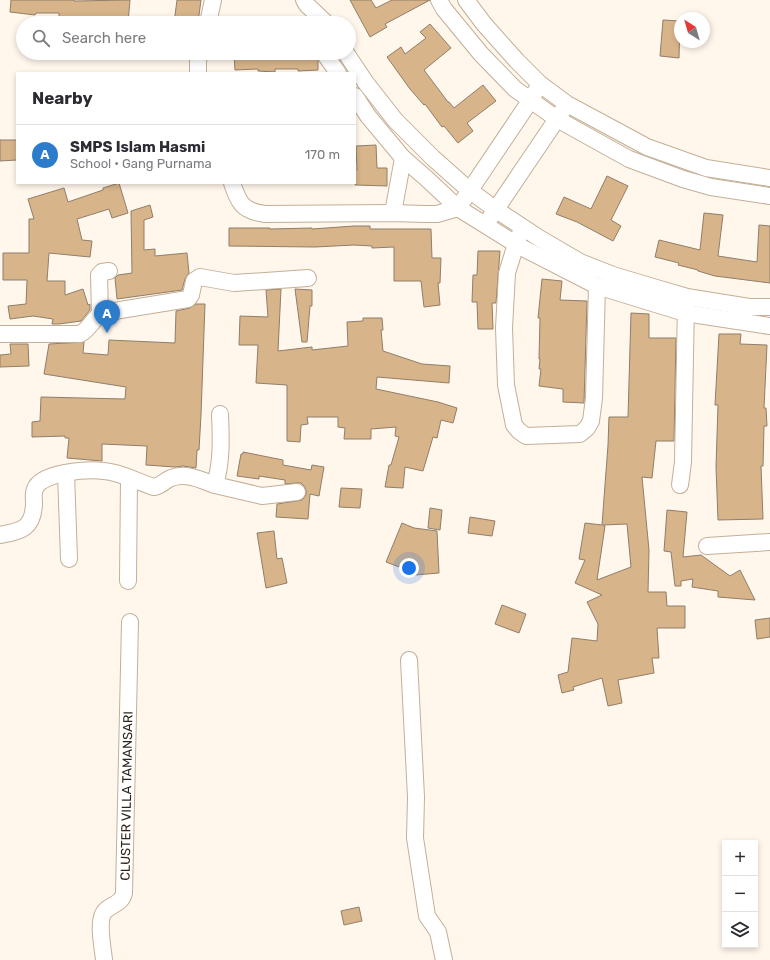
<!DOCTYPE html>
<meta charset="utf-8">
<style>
body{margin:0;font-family:Rubik,sans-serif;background:#f2f2f3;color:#2b2b33}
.controls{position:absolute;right:12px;bottom:12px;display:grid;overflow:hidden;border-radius:0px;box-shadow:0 2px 6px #0003}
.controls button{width:36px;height:36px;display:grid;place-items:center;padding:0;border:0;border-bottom:1px solid #e1e1e2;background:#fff;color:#2b2b33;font:20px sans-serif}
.compass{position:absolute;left:674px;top:12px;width:36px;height:36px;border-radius:50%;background:#fff;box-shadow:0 2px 6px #0003;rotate:323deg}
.you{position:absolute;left:409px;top:568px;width:14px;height:14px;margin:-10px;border:3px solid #fff;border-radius:50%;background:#1a73e8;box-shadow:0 0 0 6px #1a73e833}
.badge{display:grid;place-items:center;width:26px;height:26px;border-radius:50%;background:#2c7ccb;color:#fff;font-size:13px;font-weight:700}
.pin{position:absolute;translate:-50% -33px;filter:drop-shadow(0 1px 2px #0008)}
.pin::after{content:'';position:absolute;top:21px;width:14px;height:12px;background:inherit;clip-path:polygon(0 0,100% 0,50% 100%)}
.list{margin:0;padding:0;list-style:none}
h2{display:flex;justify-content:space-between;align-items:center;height:52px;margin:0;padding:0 16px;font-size:17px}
h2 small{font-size:13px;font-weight:400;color:#7c7c81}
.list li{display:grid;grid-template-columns:26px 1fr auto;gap:12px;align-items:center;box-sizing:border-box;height:60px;padding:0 16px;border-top:1px solid #e1e1e2}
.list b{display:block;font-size:15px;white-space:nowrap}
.list p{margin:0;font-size:13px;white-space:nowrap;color:#7c7c81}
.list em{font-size:13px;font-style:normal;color:#7c7c81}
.icon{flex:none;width:22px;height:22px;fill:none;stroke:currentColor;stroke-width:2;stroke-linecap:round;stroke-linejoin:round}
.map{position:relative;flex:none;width:770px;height:960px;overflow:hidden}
.search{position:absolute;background:#fff;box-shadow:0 2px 6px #0003;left:16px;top:16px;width:340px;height:44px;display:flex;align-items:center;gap:10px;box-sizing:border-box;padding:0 14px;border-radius:22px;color:#7c7c81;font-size:15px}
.panel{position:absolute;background:#fff;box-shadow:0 2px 6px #0003;left:16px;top:72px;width:340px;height:112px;border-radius:0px}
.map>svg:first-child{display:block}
</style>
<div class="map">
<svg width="770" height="960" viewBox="0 0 770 960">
<rect width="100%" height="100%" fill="#fff6ec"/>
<g fill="#d7b48a" stroke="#917e68" fill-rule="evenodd">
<path d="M11,0H74V1L130,0L128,23H112L113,17L76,18V23H59V13H36L35,15L10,12Z"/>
<path d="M177,0H201L198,23H174Z"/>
<path d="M350,0H371L376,8L392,0H430L385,24L387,27L370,37Z"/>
<path d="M663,20L680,21L679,58L660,56Z"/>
<path d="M430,24L451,48L424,70L448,102H449L454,108L483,85L496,101L467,123L473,131L458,143L444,126L442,127L425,104L424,105L410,89L387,57L401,47L405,54L426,38L420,32Z"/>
<path d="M258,53H315L318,61V70L298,71V69H275V72L258,71V69L235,70L234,54Z"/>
<path d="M0,140H17V160L0,161Z"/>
<path d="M376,145L377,168H387V186L355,185V170H357L356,146Z"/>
<path d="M607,176L628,186L611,220L621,226L613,241L577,222L556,214L564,197L591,209Z"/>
<path d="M119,183L128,213L112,218L109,209L77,219L82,240L92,241L90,257L49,253L47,281H65V295L83,289L88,305L90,304V310L81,321L59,324H52L53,319L33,316L10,319L8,306L26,304L27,280H3V253H29V219H34L28,199L64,188L68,202L103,190V188Z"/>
<path d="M150,205L153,217L144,220V250L155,249V256L187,253L189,273L185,279L182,290L117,299L115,278L118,275L132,273L131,211Z"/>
<path d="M704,213L723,215L718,256L757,262L759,225L770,226V283L715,276L698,271V270L678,265L679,263L655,257L659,240L700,250Z"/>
<path d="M354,226H370V229H431L432,258H441L440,283H438L440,305L424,307L421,281H394V247L372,248V246L354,245L315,247L229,246V228H270V229L312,228V229Z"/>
<path d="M478,251H500L496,303H492L493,329H478L477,302H472L473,275H477Z"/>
<path d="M542,279L562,281L560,300L587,301L584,403L563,402V389L539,386L541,369H539L540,359H539L540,318H538Z"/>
<path d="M281,289L278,351L312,347V350L348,346L347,322L363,321V318H382L383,330H381L383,351L422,364L450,366L449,383L377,377L376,389L438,402L457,408L453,423L441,420L437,438L433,437L423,471L405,467L403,488L385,487L389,465H391L399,437L395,436L396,427L371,429V439H344L345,428L338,427V417H307L308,424L301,425L300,442L287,441V385L256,383L258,345H239L240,316L268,317L266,290Z"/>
<path d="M295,289L312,290V306H310L307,342H302Z"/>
<path d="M196,304H205L201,415L199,450H197L196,468L183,466L175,467L146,465L147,446L102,444V461L67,458L69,438H65V436L32,437V422L40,421L41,397L125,399L126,387L44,374L49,344L84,342L83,353L108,355L109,340L175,343L176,311L190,308Z"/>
<path d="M631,313L649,314V338H676L674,441H656L652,478L642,477L649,550L648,592H666L667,606H685V628H657L659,658H652L654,673L618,680L622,703L608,706L602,678L573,687L574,690L562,693L558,675L568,672L572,638L597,641L598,624L587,602L602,595L575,583L585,560L579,559L585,523L602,525L608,445L609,417H628ZM627,524L631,567L597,580L605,526L603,525Z"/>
<path d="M719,334H741L740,344L767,345L764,408H766L767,426H764L763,466H761L763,519L718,520L716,467L718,405H715Z"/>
<path d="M10,344H28L29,366L0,367V355L11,354Z"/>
<path d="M243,452L283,460V465L311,470L312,465L324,467L319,496L310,494L308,519L276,517L277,504L302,500L306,495V491L305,487L301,483H296L285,484V480L259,476V479L237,476L241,454H243Z"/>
<path d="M341,488L362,489L360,508L339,507Z"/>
<path d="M430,508L442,510L440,530L428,528Z"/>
<path d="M667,510L687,512L683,557L701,555L730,576L740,570L755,600L718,597V591L692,587L693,579L681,581V586H675L671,552L664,551Z"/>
<path d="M470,517L495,521L492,536L468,533Z"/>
<path d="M402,523L414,528L437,531L439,573L415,575L401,573L402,568L386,562Z"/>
<path d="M274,531L277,559L282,558L287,583L266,588L257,533Z"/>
<path d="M502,605L526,614L519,633L495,624Z"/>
<path d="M770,618V637L757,639L755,620Z"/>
<path d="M359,907L362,921L344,925L341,911Z"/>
</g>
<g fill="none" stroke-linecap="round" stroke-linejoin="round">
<defs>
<g id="minor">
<path d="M304,0L307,5L326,23"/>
<path d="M439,0L444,9L481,54L515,89L557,119L629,159L683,179L711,187L770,196"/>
<path d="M466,0L484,24L517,61L540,84L567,104L647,147L706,168L770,178"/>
<path d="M208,23L213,0"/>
<path d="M324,53L338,73"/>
<path d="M346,53L366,83L395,120L433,158L469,190L495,209L539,238L580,262L613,275L653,287L687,297L749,307H770"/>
<path d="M198,73V61L200,53"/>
<path d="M355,96L368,116L403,158L426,178L458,208L519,246L597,286L685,313L770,326"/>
<path d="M232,183C239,203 242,211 265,214L393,213L425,214H437L458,208L530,101L540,84"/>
<path d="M393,213L403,158"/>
<path d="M490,218L563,110"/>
<path d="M520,234L516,244L507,273L504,328L506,385L514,425L519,431L526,436L580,434L587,428L591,421L594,398L597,286"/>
<path d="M100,314L99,275L102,272L109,271"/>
<path d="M0,334H80C90,329 93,318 102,313L188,299L191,295L194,281L200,277L234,283L308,278"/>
<path d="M66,473L69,559"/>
<path d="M215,485L262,496L297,492"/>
<path d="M680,485L683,462L686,303"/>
<path d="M0,535C21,531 33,529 34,504C34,499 33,493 35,489C41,472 88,469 104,471C121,472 137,482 154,487C161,486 164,481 171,478C186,472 201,480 215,485C222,461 221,439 220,414"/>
<path d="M707,546L770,542"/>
<path d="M128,581L129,478"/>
<path d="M409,660L416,797L415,838L427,916L438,932L444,960"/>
<path d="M104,960C103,948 96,918 106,910C113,904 122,903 124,893L130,622"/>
</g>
</defs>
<use href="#minor" stroke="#c3af97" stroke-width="18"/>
<use href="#minor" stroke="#fff" stroke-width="16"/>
</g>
<g text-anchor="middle" stroke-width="3" stroke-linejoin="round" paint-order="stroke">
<g font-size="13" fill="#2d251c" stroke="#fff">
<text transform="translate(126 796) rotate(-89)" y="5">CLUSTER VILLA TAMANSARI</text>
</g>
</g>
</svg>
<div class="controls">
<button>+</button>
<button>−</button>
<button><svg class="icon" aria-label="layers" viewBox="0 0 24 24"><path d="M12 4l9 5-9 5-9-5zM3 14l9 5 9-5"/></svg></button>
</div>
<svg class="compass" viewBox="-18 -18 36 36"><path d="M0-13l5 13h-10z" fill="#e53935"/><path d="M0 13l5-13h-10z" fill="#7c7c81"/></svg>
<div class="you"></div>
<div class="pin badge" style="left:107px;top:333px">A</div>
<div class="search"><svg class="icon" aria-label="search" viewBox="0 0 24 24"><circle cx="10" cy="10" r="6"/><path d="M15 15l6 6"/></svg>Search here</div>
<section class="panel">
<h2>Nearby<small></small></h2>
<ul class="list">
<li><span class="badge">A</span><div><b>SMPS Islam Hasmi</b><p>School · Gang Purnama</p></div><em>170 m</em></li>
</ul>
</section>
</div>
